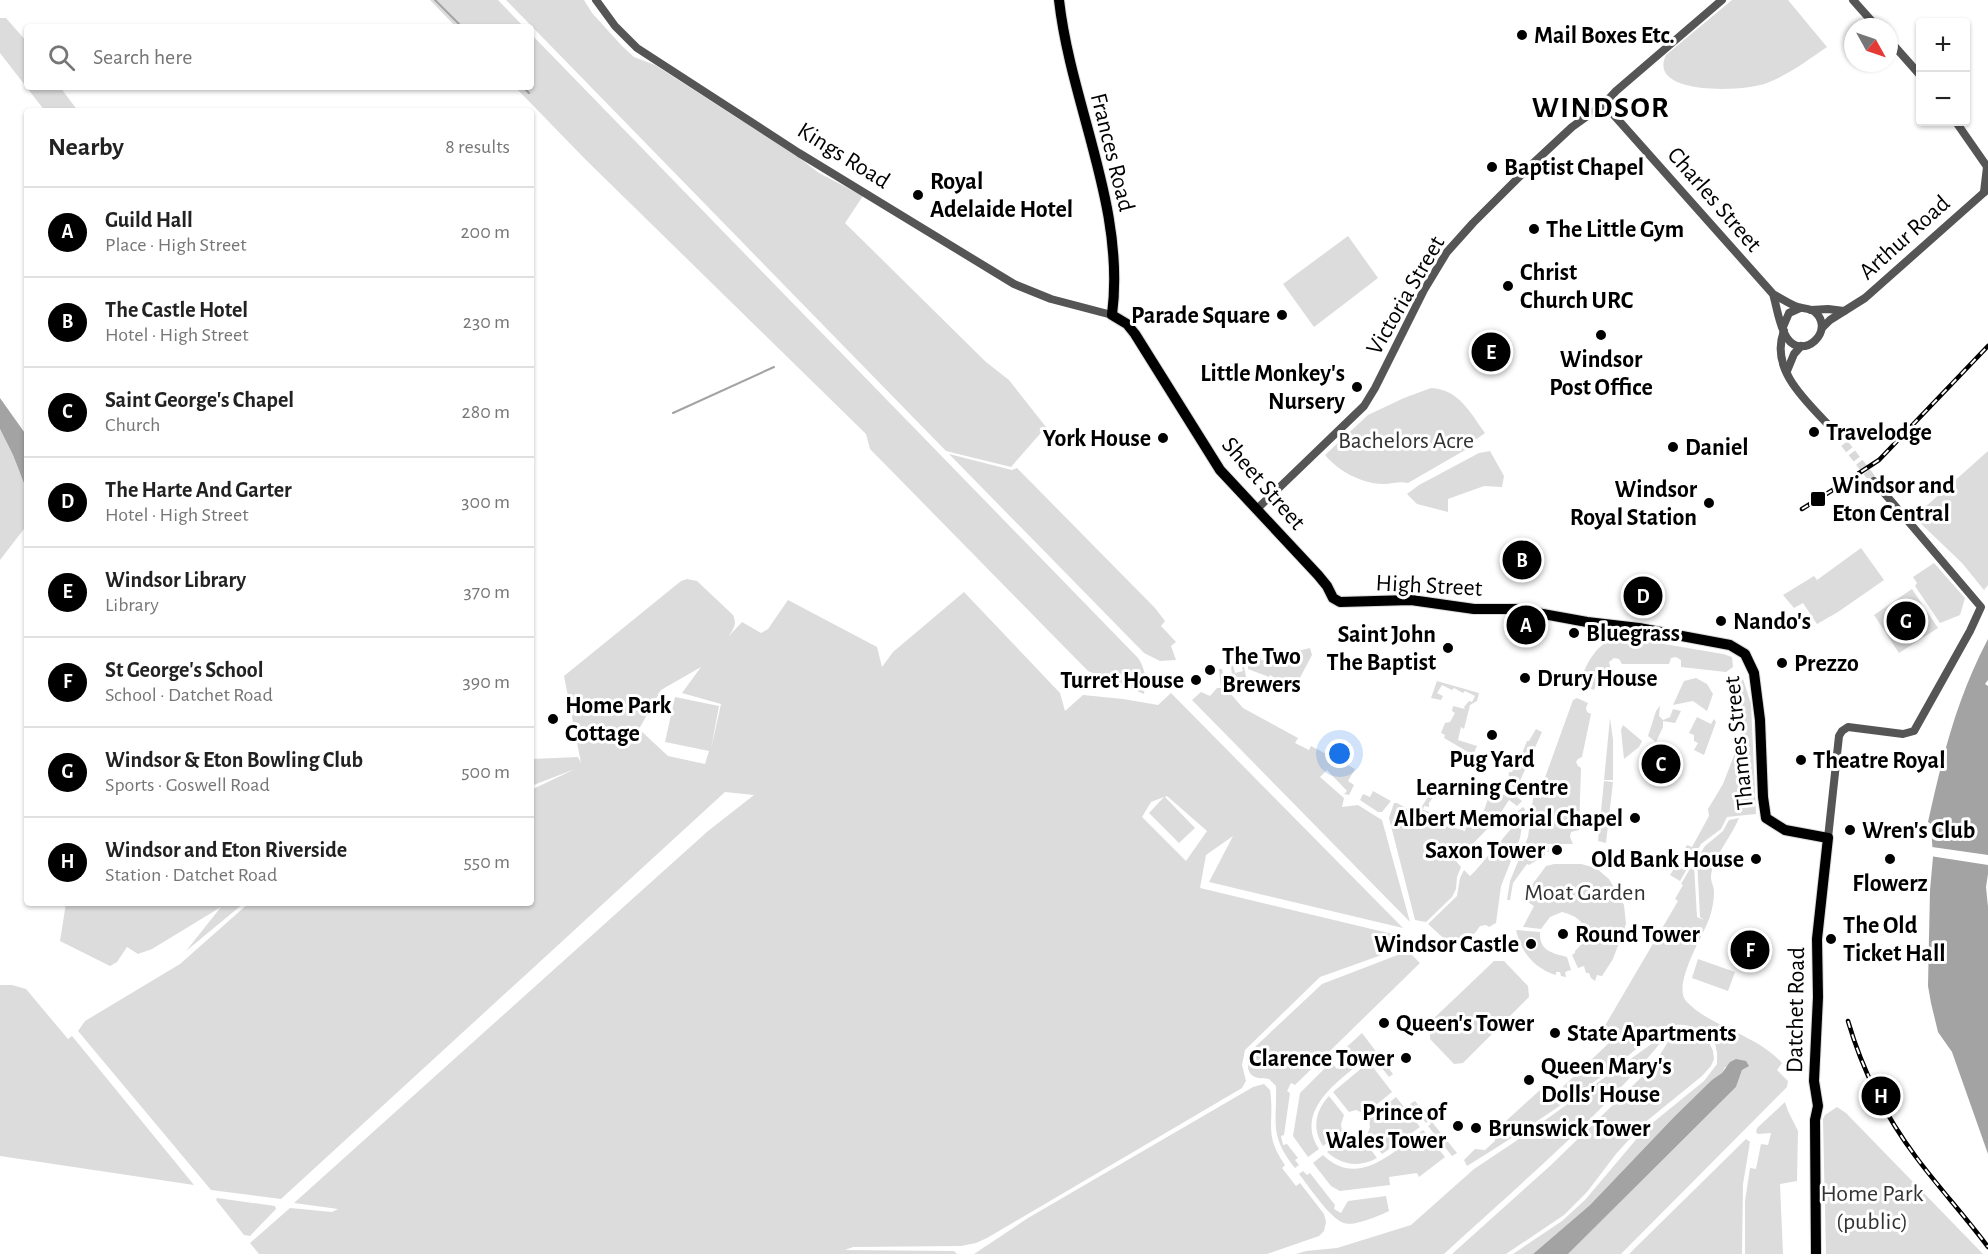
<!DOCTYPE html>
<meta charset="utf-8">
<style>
body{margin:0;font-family:"Alegreya Sans",sans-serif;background:#f2f2f2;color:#222}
.controls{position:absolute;right:18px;top:18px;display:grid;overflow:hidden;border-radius:6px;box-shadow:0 2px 4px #0004}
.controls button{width:54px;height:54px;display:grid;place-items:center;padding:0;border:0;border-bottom:2px solid #e0e0e0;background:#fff;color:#222;font:30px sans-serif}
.compass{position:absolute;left:1844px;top:18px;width:54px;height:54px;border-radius:50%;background:#fff;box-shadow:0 2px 4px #0004;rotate:130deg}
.you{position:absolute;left:1340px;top:754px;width:21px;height:21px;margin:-15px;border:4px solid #fff;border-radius:50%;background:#1a73e8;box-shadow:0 0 0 9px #1a73e833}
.badge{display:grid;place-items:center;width:39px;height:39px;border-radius:50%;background:#000;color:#fff;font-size:20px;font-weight:700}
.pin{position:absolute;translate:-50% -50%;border:3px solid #fff;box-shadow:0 2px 6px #0006}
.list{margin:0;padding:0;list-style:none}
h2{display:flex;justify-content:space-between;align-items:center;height:78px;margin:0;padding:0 24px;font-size:26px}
h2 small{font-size:20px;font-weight:400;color:#767676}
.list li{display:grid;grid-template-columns:39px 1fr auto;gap:18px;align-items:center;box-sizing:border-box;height:90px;padding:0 24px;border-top:2px solid #e0e0e0}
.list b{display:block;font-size:22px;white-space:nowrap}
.list p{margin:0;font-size:20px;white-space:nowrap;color:#767676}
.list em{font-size:20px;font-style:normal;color:#767676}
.icon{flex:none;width:33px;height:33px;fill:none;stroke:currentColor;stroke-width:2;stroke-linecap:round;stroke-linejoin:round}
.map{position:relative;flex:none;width:1988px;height:1254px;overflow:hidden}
.search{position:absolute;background:#fff;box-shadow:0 2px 4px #0004;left:24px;top:24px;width:510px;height:66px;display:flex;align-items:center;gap:15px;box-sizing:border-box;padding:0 21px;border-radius:6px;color:#767676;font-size:22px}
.panel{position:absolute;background:#fff;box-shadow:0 2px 4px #0004;left:24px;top:108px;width:510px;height:798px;border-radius:6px}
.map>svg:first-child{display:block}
</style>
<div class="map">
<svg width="1988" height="1254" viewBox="0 0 1988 1254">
<rect width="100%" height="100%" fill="#fff"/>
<g fill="#dcdcdc" fill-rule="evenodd">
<path d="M430,0H498L524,27H456Z"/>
<path d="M506,0H584L592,13L622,46L634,57L655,65L731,114L797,156L819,173L863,196L845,223L986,362L1009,380L1046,427L1011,467L946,451Z"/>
<path d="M1732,0H1788L1827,47C1808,60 1788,75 1767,83C1745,92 1646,96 1666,55Z"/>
<path d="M0,18H6L27,42V87H60L78,111H45L0,53Z"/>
<path d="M531,34L1138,658C1146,670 1146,679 1144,694L1088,671L870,449L866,434L586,160L515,87H531Z"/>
<path d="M1348,236L1378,278L1314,327L1283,284Z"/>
<path d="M1431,388C1459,389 1471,414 1485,433L1471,443L1472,446L1408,483C1399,481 1393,484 1384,484C1362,484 1338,471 1325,455L1368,415L1404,398Z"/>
<path d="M0,429L13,455L27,491V525L0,560Z"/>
<path d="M1490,451L1504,476L1502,487L1484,486L1448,499V512L1417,504L1407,494L1419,485L1479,453Z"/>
<path d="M1988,451V585L1984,590L1962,563L1914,517Z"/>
<path d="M949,454L1012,470L1017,468L1155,608L1165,621L1161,626L1176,642L1171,646L1176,660L1160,661L1144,653Z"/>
<path d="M1861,548L1884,580L1838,612L1817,624L1803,603L1794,608L1783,595L1814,576L1817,580Z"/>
<path d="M1934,563L1965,598L1960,615L1940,623L1915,586L1917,583L1913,577Z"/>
<path d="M687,579L697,581L733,615C737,624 734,628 729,636L742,622L761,633L768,629L788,600L877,647L882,667L893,652L964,592L1060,693L1065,711L1083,695L1123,699L1158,705L1171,693L1403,928L1209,882L1233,836L1206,855L1200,888L1401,936L1404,947L1320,977L1245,1050L1242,1065L1246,1081L1242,1088L987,1238L976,1243L961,1246L853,1247L845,1250L954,1251L957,1254H259L250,1243L290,1208L332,1212L338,1209L294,1203L708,831L754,795L725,792L281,1199L211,1190L78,1031L85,1021L180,964L249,903H531V790L575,769L531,786V759L578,757L581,763L564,676L681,581ZM701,667L682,693L721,704L711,749L719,706L675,697L665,742L709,751L705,764L668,756L639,729L661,690ZM1167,796L1207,831L1186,861L1142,817L1151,802L1164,797L1149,813L1179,843L1195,828L1165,797Z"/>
<path d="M1912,589L1938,628L1899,653L1874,615Z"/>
<path d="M1623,637L1723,654L1732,657L1733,667L1726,672L1681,667V660L1676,657L1671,658L1669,664H1622L1619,659L1614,658L1609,662L1611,670L1603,684L1596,685L1594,690L1582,685L1580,680C1590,658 1597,641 1623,637Z"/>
<path d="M1310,648L1312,655L1294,689L1270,675L1269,677L1248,669V663L1257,662L1256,658L1261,657V660H1265L1266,662L1269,661L1276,664L1281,659H1284L1286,654Z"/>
<path d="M1243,662L1247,681L1230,693L1243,708L1298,738L1295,743L1309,750L1311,746L1355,769L1348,781L1354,785L1349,795L1344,794L1347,791L1327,770L1320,777L1344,798L1342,807L1358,805L1382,820L1410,922L1192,700L1201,692L1210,696L1217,688H1221L1219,669H1222L1224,677L1232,675L1231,666L1233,665L1235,673L1243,671L1241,663Z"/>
<path d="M1696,678L1707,684L1713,694L1707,711L1693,701L1673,705L1684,681Z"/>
<path d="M1743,679L1751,704L1756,814L1727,817L1721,829L1701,844L1680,881L1670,875L1677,864L1682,863L1683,857L1681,856L1687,845L1692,847L1709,816L1708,809L1723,784L1740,740L1741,714L1737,686Z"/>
<path d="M1437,681L1479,693L1477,701L1470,705L1464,729L1461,727L1458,740L1477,746L1473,755L1444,738L1445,735L1441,733L1445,723L1450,722L1455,713L1452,711L1453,706L1465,709L1464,707L1469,701L1472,702L1475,696L1465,691L1463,693L1454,688L1452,690L1442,685L1437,693L1443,696L1441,700L1431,698Z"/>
<path d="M1577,698L1588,703L1586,708L1587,712L1591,714L1582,757L1578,759L1576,762L1578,766L1581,768L1579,830L1571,832L1570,837L1573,844H1548L1549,852H1545V855L1529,865L1527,864L1513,883L1510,900H1507L1510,881L1528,837L1534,792L1539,794L1573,700Z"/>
<path d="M1660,706L1659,716L1663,720L1670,717L1673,709L1681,711L1675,723L1663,721V727L1656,742L1648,736L1656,711Z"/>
<path d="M1697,717L1711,724L1714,719L1716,722L1704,755L1694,750L1698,743L1694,741V735L1689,733Z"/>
<path d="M1610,718L1613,740V780H1604Z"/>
<path d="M1623,725L1642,741L1639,747L1624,759L1621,730Z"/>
<path d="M1536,729L1542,732L1519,783L1530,789L1528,792L1523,793C1515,789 1507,784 1509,772H1512L1519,761L1527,741H1529Z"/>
<path d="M1604,781L1613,782L1606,843L1598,841Z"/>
<path d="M1436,784L1440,787L1429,803V807L1424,806L1423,810L1444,816L1441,824L1465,831L1467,824L1473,825L1481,819L1489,796L1495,801C1501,790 1515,794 1522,801L1517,806L1509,800L1496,820L1456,861L1461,867L1457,877L1456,889L1452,897L1426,922L1415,920L1389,818L1394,803H1397L1409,810L1406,815L1414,819Z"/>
<path d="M1373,791L1391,801L1382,812H1378L1360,800L1363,794L1370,797Z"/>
<path d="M1523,807L1525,809L1520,838L1501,886L1496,923L1489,927L1486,925L1480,926L1475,933L1456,942L1452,946L1428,924L1457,896L1460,878L1464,870L1470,876L1476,870L1522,816L1517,812Z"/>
<path d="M1739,818C1732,835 1719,850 1713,867C1708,882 1714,882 1714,893C1714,902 1711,916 1707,924C1700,940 1673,986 1686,1001C1710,1027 1756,1034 1782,1063L1777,1070L1788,1081L1787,1087L1621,1254H1568L1736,1087L1742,1070L1745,1068L1725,1067L1722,1073L1674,1117L1590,1205L1533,1254H1513L1562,1221L1585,1200L1645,1129L1704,1081L1717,1064V1053L1713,1034C1698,1029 1684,1021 1669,1027C1653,1033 1628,1057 1613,1068C1566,1103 1517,1135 1467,1166L1464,1160L1475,1149L1485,1150L1495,1141L1496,1130L1540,1090L1543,1093L1548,1091L1553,1096L1610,1042L1605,1037L1606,1032L1603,1029L1678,901L1675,899L1683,885L1681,884L1691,867L1693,868L1694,865L1697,917L1704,920L1700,917L1697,859L1705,846L1723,831L1729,820Z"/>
<path d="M1554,864H1581L1596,868L1609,879L1624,905L1626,924L1613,959L1602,976L1597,975L1595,981L1591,978L1589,973H1586L1584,966L1578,968L1572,955L1575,953V951C1594,933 1584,917 1562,912L1550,917L1541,929L1523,927L1534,906L1526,901L1532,885L1546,866Z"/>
<path d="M66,903H244L186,951L221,907L152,949L138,954L127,947L117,962L110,966L60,941Z"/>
<path d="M1516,930L1540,932C1539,951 1552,953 1567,957L1571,970L1565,972L1566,977L1561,976L1560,972H1556V975C1534,968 1521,952 1516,930Z"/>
<path d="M1408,951L1420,963L1295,1085L1291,1083L1287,1091L1290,1093L1284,1135L1281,1136L1283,1145L1287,1144L1298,1158L1295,1160L1299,1165L1295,1168C1269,1135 1277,1125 1276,1086L1269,1079C1265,1078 1259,1079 1255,1077C1242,1071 1250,1054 1256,1046L1322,984Z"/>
<path d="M1698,959L1735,972L1728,991L1692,978Z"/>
<path d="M1494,961H1504L1528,986L1529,997L1463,1063L1454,1064L1430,1039V1022Z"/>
<path d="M0,985H12L26,989L68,1039L72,1036L194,1185L0,1156Z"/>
<path d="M1684,1029L1708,1040L1713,1051L1714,1059L1711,1066L1702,1076L1643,1124L1616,1154L1587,1192L1564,1215L1506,1254H1452L1550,1166L1653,1066L1674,1032Z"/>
<path d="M1671,1030C1604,1114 1522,1182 1444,1254H1296L1306,1251L1337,1248L1411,1225L1474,1169L1513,1143Z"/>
<path d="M1362,1033L1393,1074L1389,1077L1374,1058L1376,1056L1374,1052C1346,1076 1292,1107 1319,1149L1308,1157L1293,1136L1300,1093L1331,1062L1337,1069L1346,1060L1340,1053Z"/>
<path d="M1369,1062L1392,1092L1365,1114L1356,1110L1349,1112L1333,1092Z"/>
<path d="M1264,1084L1270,1090C1275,1123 1263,1134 1285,1165L1282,1168L1296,1186L1300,1183L1324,1214L1326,1222L1324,1231L1319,1236L1267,1254H974L1028,1218L1253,1087Z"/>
<path d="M1329,1096L1344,1115L1341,1124L1342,1131L1323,1146C1312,1129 1315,1111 1329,1096Z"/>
<path d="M1396,1097L1420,1127L1382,1154L1367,1135L1370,1127L1369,1119Z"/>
<path d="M1415,1101L1457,1153L1452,1156L1428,1126L1431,1124L1428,1121L1426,1123L1410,1104Z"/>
<path d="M1785,1102L1788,1111L1798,1131L1797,1181L1780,1184L1783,1254H1745V1201L1750,1168L1756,1169L1761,1144L1768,1145L1771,1133L1758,1134L1756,1132L1757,1128Z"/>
<path d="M1837,1107L1846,1113L1983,1254H1826L1823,1119L1825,1115Z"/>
<path d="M1423,1130L1445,1157L1419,1177L1417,1173L1389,1177L1390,1185L1340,1191L1331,1186L1313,1163L1323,1155C1358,1189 1393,1152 1423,1130Z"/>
<path d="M1346,1137L1354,1140L1362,1138L1377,1158C1359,1168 1342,1165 1327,1152Z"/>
<path d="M1746,1139L1750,1142L1743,1184L1742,1254H1629Z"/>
<path d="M1303,1171L1307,1175L1310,1173L1335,1205L1334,1209L1341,1213L1348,1201L1386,1196L1389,1211C1381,1215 1353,1227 1344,1223C1330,1219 1309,1186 1299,1174Z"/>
<path d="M217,1198L275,1206L276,1209L250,1236L244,1235L216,1200Z"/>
</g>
<g fill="#a3a3a3">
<path d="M0,398L27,436V491L13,455L0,429Z"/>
<path d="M1988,639V680L1985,684L1988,686V874L1986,887L1988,907V1154L1952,1052L1938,1032L1931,1003L1928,986L1930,890L1933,857L1931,824L1928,822C1943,755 1956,700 1988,639Z"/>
<path d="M1736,1059L1746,1061L1749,1066L1742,1070L1736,1087L1568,1254H1533L1590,1205L1674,1117L1712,1080L1722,1073L1730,1062Z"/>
</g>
<path fill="#fff" d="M1932,847L1988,855V865L1930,856Z"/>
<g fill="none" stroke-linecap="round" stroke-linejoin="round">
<g stroke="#a3a3a3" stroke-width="2">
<path d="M435,0L462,27"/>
<path d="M523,87L529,93"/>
<path d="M673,413L774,367"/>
</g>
<path stroke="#d9d9d9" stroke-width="8" stroke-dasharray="8 4" stroke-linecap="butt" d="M1837,434L1874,481"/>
<defs>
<path id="major" d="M1059,0C1071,106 1126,207 1112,315L1127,324L1135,334L1220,470L1318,575L1327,586L1333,598L1340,602L1411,600L1474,609H1516L1587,622L1639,628L1730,645L1745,654L1754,673L1760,720L1763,797L1766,818L1785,830L1828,838L1817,939L1818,997L1814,1081L1818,1106L1815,1120L1816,1254"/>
</defs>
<use href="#major" stroke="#dbdbdb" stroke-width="12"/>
<g stroke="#555" stroke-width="8">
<path d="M596,0L615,26L637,48L799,153L1014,284L1051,299L1112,315"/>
<path d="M1853,0L1877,27"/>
<path d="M1889,40L1920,75"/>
<path d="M1604,104L1773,294C1781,298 1789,304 1798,307C1804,309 1810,308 1815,312C1836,331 1803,361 1787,338C1779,326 1777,307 1773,294"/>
<path d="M1956,122L1988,168"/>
<path d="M1984,192L1987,167"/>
<path d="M1811,310L1828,309L1844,311"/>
<path d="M1783,327L1789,313L1800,308"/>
<path d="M1822,328L1830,320L1865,298L1988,189"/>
<path d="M1784,331C1768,372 1812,406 1837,434"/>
<path d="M1787,371L1794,354L1801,346"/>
<path d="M1257,509L1364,406L1375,388L1424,290L1447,252L1473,223L1528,168L1572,127L1604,104L1616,91L1722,0"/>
<path d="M1828,838L1839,736L1842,731L1848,727L1903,734L1914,731L1970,631L1981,607L1874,481"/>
</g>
<use href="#major" stroke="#000" stroke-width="10"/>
<defs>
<g id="rail">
<path d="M1802,509L1844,483L1879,460L1988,346"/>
<path d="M1848,1021C1862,1069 1886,1117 1916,1157C1939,1188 1965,1216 1988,1247"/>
</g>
</defs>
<use href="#rail" stroke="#000" stroke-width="4.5"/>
<use href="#rail" stroke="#fff" stroke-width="2" stroke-dasharray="7" stroke-linecap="butt"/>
</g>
<g fill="#000" stroke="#fff" stroke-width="2">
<circle cx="1522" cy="35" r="6"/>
<circle cx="1492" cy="167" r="6"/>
<circle cx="918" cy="195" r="6"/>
<circle cx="1534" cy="229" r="6"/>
<circle cx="1508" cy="286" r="6"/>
<circle cx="1282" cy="315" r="6"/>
<circle cx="1601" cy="335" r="6"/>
<circle cx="1357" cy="387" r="6"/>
<circle cx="1814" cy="432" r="6"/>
<circle cx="1163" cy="438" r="6"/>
<circle cx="1673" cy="447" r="6"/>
<rect x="1810" y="491" width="16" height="16" rx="3"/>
<circle cx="1709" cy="503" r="6"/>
<circle cx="1721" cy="621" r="6"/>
<circle cx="1574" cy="633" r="6"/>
<circle cx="1448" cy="648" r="6"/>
<circle cx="1782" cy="663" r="6"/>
<circle cx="1210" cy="670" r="6"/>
<circle cx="1525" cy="678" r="6"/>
<circle cx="1196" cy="680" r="6"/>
<circle cx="553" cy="719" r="6"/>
<circle cx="1492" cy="735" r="6"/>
<circle cx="1801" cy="760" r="6"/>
<circle cx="1635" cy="818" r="6"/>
<circle cx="1850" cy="830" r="6"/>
<circle cx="1557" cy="850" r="6"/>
<circle cx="1756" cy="859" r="6"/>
<circle cx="1890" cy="859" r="6"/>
<circle cx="1563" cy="934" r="6"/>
<circle cx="1831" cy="939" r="6"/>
<circle cx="1531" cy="944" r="6"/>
<circle cx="1384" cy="1023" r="6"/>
<circle cx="1555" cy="1033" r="6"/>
<circle cx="1406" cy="1058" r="6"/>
<circle cx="1529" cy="1080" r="6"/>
<circle cx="1458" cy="1126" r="6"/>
<circle cx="1476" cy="1128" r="6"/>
</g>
<g text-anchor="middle" stroke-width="6" stroke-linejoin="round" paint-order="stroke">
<g font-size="24" font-weight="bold" fill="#000" stroke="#fff" text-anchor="start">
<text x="1534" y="43">Mail Boxes Etc.</text>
<text x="1504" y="175">Baptist Chapel</text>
<text x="930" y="189">Royal<tspan x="930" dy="28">Adelaide Hotel</tspan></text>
<text x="1546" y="237">The Little Gym</text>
<text x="1520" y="280">Christ<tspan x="1520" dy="28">Church URC</tspan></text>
<text x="1270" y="323" text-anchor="end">Parade Square</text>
<text x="1601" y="367" text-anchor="middle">Windsor<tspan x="1601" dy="28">Post Office</tspan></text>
<text x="1345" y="381" text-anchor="end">Little Monkey's<tspan x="1345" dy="28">Nursery</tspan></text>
<text x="1826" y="440">Travelodge</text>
<text x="1151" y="446" text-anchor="end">York House</text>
<text x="1685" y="455">Daniel</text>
<text x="1832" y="493">Windsor and<tspan x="1832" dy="28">Eton Central</tspan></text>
<text x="1697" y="497" text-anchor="end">Windsor<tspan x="1697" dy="28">Royal Station</tspan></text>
<text x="1733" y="629">Nando's</text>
<text x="1586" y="641">Bluegrass</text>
<text x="1436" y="642" text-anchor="end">Saint John<tspan x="1436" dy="28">The Baptist</tspan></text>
<text x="1222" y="664">The Two<tspan x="1222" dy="28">Brewers</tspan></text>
<text x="1794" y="671">Prezzo</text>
<text x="1537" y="686">Drury House</text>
<text x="1184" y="688" text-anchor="end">Turret House</text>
<text x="565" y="713">Home Park<tspan x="565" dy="28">Cottage</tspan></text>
<text x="1492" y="767" text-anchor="middle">Pug Yard<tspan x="1492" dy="28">Learning Centre</tspan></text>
<text x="1813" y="768">Theatre Royal</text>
<text x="1623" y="826" text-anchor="end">Albert Memorial Chapel</text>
<text x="1862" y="838">Wren's Club</text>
<text x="1545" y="858" text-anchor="end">Saxon Tower</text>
<text x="1744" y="867" text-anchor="end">Old Bank House</text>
<text x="1890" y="891" text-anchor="middle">Flowerz</text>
<text x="1843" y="933">The Old<tspan x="1843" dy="28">Ticket Hall</tspan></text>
<text x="1575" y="942">Round Tower</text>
<text x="1519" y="952" text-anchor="end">Windsor Castle</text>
<text x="1396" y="1031">Queen's Tower</text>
<text x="1567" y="1041">State Apartments</text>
<text x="1394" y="1066" text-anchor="end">Clarence Tower</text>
<text x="1541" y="1074">Queen Mary's<tspan x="1541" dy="28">Dolls' House</tspan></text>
<text x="1446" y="1120" text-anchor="end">Prince of<tspan x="1446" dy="28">Wales Tower</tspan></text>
<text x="1488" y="1136">Brunswick Tower</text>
</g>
<g font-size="24" fill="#000" stroke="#fff">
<text transform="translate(1113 152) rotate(76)" y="8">Frances Road</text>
<text transform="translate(844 155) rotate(32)" y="8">Kings Road</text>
<text transform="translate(1715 199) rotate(49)" y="8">Charles Street</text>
<text transform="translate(1904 237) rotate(-42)" y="8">Arthur Road</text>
<text transform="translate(1405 295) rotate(-60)" y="8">Victoria Street</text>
<text transform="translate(1264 483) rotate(49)" y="8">Sheet Street</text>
<text transform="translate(1429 585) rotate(3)" y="8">High Street</text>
<text transform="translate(1738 743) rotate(-96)" y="8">Thames Street</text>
<text transform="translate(1795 1010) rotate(-89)" y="8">Datchet Road</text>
</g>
<g font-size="24" fill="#333" stroke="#fff">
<text x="1406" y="448">Bachelors Acre</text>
<text x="1585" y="900">Moat Garden</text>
<text x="1872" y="1201">Home Park<tspan x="1872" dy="28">(public)</tspan></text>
</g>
<g font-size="30" font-weight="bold" letter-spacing="1.5" fill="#000" stroke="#fff">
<text x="1601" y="117">WINDSOR</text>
</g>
</g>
</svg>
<div class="controls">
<button>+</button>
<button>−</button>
</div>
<svg class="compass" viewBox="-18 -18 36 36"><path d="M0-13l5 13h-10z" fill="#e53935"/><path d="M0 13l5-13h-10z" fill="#767676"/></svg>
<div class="you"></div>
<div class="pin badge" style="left:1526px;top:625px">A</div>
<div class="pin badge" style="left:1522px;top:560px">B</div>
<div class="pin badge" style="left:1661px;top:764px">C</div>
<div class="pin badge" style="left:1643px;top:596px">D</div>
<div class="pin badge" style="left:1491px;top:352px">E</div>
<div class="pin badge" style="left:1750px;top:950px">F</div>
<div class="pin badge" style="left:1906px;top:621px">G</div>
<div class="pin badge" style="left:1881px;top:1096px">H</div>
<div class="search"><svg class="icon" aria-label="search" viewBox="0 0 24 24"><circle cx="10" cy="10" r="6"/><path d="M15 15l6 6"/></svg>Search here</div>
<section class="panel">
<h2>Nearby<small>8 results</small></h2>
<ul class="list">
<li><span class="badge">A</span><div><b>Guild Hall</b><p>Place · High Street</p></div><em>200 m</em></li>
<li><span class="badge">B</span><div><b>The Castle Hotel</b><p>Hotel · High Street</p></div><em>230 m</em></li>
<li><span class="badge">C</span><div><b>Saint George's Chapel</b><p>Church</p></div><em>280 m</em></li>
<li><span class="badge">D</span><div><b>The Harte And Garter</b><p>Hotel · High Street</p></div><em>300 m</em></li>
<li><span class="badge">E</span><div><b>Windsor Library</b><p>Library</p></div><em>370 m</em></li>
<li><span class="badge">F</span><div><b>St George's School</b><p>School · Datchet Road</p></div><em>390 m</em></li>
<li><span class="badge">G</span><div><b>Windsor &amp; Eton Bowling Club</b><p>Sports · Goswell Road</p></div><em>500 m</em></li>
<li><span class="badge">H</span><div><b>Windsor and Eton Riverside</b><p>Station · Datchet Road</p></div><em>550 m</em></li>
</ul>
</section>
</div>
